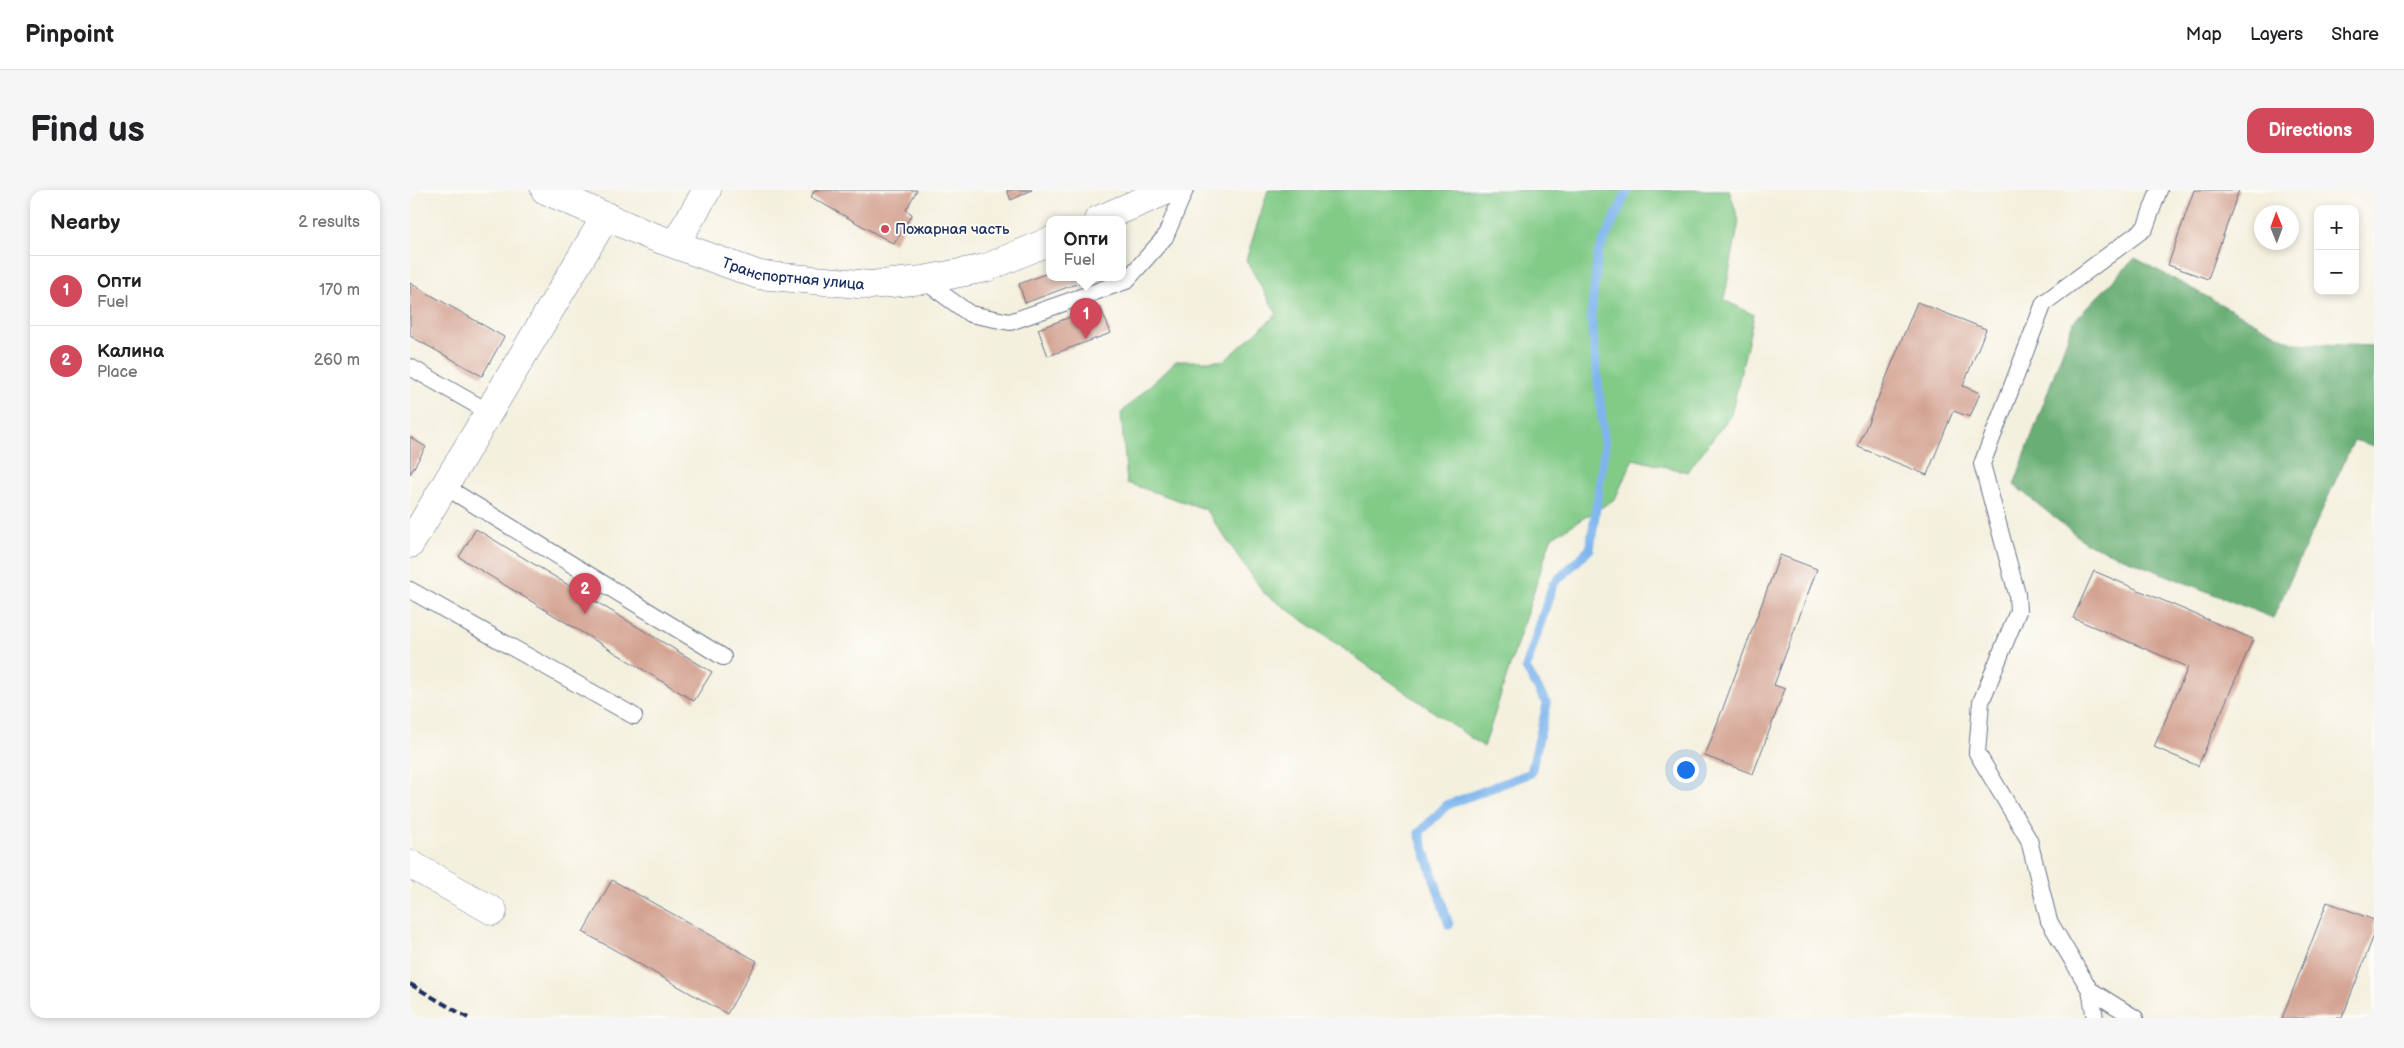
<!DOCTYPE html>
<meta charset="utf-8">
<style>
body{margin:0;font-family:"Balsamiq Sans",sans-serif;background:#f6f6f6;color:#202124}
.controls{position:absolute;right:15px;top:15px;display:grid;overflow:hidden;border-radius:10px;box-shadow:0 2px 8px #0003}
.controls button{width:45px;height:45px;display:grid;place-items:center;padding:0;border:0;border-bottom:1px solid #e0e0e0;background:#fff;color:#202124;font:25px sans-serif}
.compass{position:absolute;left:1844px;top:15px;width:45px;height:45px;border-radius:50%;background:#fff;box-shadow:0 2px 8px #0003;rotate:359deg}
.you{position:absolute;left:1275px;top:579px;width:18px;height:18px;margin:-12px;border:4px solid #fff;border-radius:50%;background:#1a73e8;box-shadow:0 0 0 8px #1a73e833}
.badge{display:grid;place-items:center;width:32px;height:32px;border-radius:50%;background:#d1495b;color:#fff;font-size:16px;font-weight:700}
.pin{position:absolute;translate:-50% -41px;filter:drop-shadow(0 1px 2px #0008)}
.pin::after{content:'';position:absolute;top:26px;width:18px;height:15px;background:inherit;clip-path:polygon(0 0,100% 0,50% 100%)}
.popup{position:absolute;left:636px;top:26px;width:80px;height:65px;box-sizing:border-box;display:grid;place-content:center;border-radius:10px;background:#fff;filter:drop-shadow(0 1px 4px #0005);font-size:16px;white-space:nowrap;color:#757577}
.popup b{font-size:19px;color:#202124}
.popup::after{content:'';position:absolute;left:50%;top:100%;margin-left:-10px;border:10px solid transparent;border-top-color:#fff}
.list{margin:0;padding:0;list-style:none}
h2{display:flex;justify-content:space-between;align-items:center;height:65px;margin:0;padding:0 20px;font-size:21px}
h2 small{font-size:16px;font-weight:400;color:#757577}
.list li{display:grid;grid-template-columns:32px 1fr auto;gap:15px;align-items:center;box-sizing:border-box;height:70px;padding:0 20px;border-top:1px solid #e0e0e0}
.list b{display:block;font-size:19px;white-space:nowrap}
.list p{margin:0;font-size:16px;white-space:nowrap;color:#757577}
.list em{font-size:16px;font-style:normal;color:#757577}
.map{position:relative;flex:none;width:1964px;height:828px;overflow:hidden;border-radius:15px}
header{display:flex;align-items:center;gap:30px;box-sizing:border-box;height:70px;padding:0 25px;background:#fff;border-bottom:1px solid #e0e0e0}
header strong{font-size:24px}
nav{display:flex;gap:28px;margin-inline-start:auto;font-size:18px}
.intro{display:flex;align-items:center;justify-content:space-between;box-sizing:border-box;height:120px;padding:0 30px}
h1{margin:0;font-size:35px}
.button{padding:12px 22px;border-radius:15px;background:#d1495b;color:#fff;font-size:18px;font-weight:700}
main{display:flex;gap:30px;padding:0 30px}
aside{flex:1;background:#fff;border-radius:15px;box-shadow:0 2px 8px #0003}
.map>svg:first-child{display:block}
</style>
<header>
<strong>Pinpoint</strong>
<nav><a>Map</a><a>Layers</a><a>Share</a></nav>
</header>
<div class="intro"><h1>Find us</h1><a class="button">Directions</a></div>
<main>
<aside>
<h2>Nearby<small>2 results</small></h2>
<ul class="list">
<li><span class="badge">1</span><div><b>Опти</b><p>Fuel</p></div><em>170 m</em></li>
<li><span class="badge">2</span><div><b>Калина</b><p>Place</p></div><em>260 m</em></li>
</ul>
</aside>
<div class="map">
<svg width="1964" height="828" viewBox="0 0 1964 828">
<rect width="100%" height="100%" fill="#fdfcf7"/>
<filter id="ink" filterUnits="userSpaceOnUse"><feTurbulence type="fractalNoise" baseFrequency=".02" numOctaves="2"/><feDisplacementMap in="SourceGraphic" scale="10" xChannelSelector="R" yChannelSelector="G"/><feConvolveMatrix kernelMatrix="1 2 1 2 8 2 1 2 1" color-interpolation-filters="sRGB"/></filter>
<filter id="wash" filterUnits="userSpaceOnUse"><feTurbulence type="fractalNoise" baseFrequency=".0096" numOctaves="4" result="noise"/><feDisplacementMap in="SourceGraphic" scale="20" xChannelSelector="R" yChannelSelector="G"/><feGaussianBlur stdDeviation="1.12" result="paint"/><feColorMatrix in="noise" values="0 0 0 0 0 0 0 0 0 0 0 0 0 0 0 0 0 1.4 0 .05"/><feComposite in="paint" operator="in"/></filter>
<g filter="url(#wash)">
<rect width="100%" height="100%" fill="#f4f0de"/>
<path fill="#82cb87" stroke="#4e7d72" d="M858,0H1319L1329,31L1314,110L1344,125L1321,225L1277,282L1223,269L1205,309L1141,348L1074,557L854,403L795,319L717,293L711,223L766,171H814L867,124L836,70Z"/>
<path fill="#69af74" stroke="#426f69" d="M1725,68L1883,153L1964,156V256L1944,250L1863,428L1676,353L1604,295L1663,132Z"/>
<g fill="none" stroke-linecap="round" stroke-linejoin="round">
<path stroke="#7eb5ed" stroke-width="9" d="M1039,735L1009,643L1037,615L1121,583L1137,514L1116,478L1143,394L1180,359L1195,257L1181,126L1188,63L1218,0"/>
</g>
<g id="blocks">
<g fill="#d3a291">
<path d="M405,0H507L496,20L502,24L484,54L401,7Z"/>
<path d="M597,0H622L601,10Z"/>
<path d="M1784,0H1829L1798,89L1758,75Z"/>
<path d="M640,82V88H682L615,113L609,94Z"/>
<path d="M0,93L94,147L72,186L0,146Z"/>
<path d="M1507,112L1576,139L1553,196L1570,203L1560,227L1543,221L1517,285L1448,257Z"/>
<path d="M690,116L701,143L638,166L628,139Z"/>
<path d="M0,247L16,257L0,284Z"/>
<path d="M66,339L302,482L284,511L49,367Z"/>
<path d="M1370,365L1407,379L1364,495L1375,499L1343,584L1295,566Z"/>
<path d="M1684,381L1843,449L1788,576L1744,557L1778,477L1663,428Z"/>
<path d="M202,690L347,771L317,824L173,742Z"/>
<path d="M1917,712L1964,730V745L1932,828H1872Z"/>
</g>
</g>
</g>
<g filter="url(#ink)">
<use href="#blocks" fill-opacity="0" stroke="#67738b" stroke-width="1"/>
<g fill="none" stroke-linecap="round" stroke-linejoin="round">
<defs>
<g id="service">
<path d="M513,90L560,124L600,132L716,91L755,47L775,0"/>
<path d="M0,177L70,217L76,227"/>
<path d="M34,296L313,467"/>
<path d="M0,400L224,526"/>
<path d="M1680,800L1685,828"/>
<path d="M1725,828L1680,800L1639,731L1619,650L1567,563L1571,512L1608,421L1607,404L1572,274L1634,113L1735,38L1749,0"/>
</g>
<g id="minor">
<path id="s1" d="M135,0L236,44L349,85L460,95L513,90L576,78L640,51"/>
<path d="M688,30L758,0"/>
<path d="M265,54L297,0"/>
<path d="M0,354L196,26"/>
<path d="M0,674L83,721"/>
</g>
</defs>
<use href="#service" stroke="#67738b" stroke-width="18"/>
<use href="#minor" stroke="#67738b" stroke-width="29"/>
<use href="#service" stroke="#fff" stroke-width="16"/>
<use href="#minor" stroke="#fff" stroke-width="28"/>
<path stroke="#1b2f5e" stroke-width="4" stroke-dasharray="8 4" stroke-linecap="butt" d="M0,794L58,828"/>
</g>
</g>
<circle fill="#d1495b" stroke="#fdfcf7" stroke-width="2" cx="475" cy="39" r="5"/>
<g text-anchor="middle" stroke-width="4" stroke-linejoin="round" paint-order="stroke">
<g font-size="15" fill="#1b2f5e" stroke="#fdfcf7" text-anchor="start">
<text x="485" y="44">Пожарная часть</text>
</g>
<g font-size="15" fill="#1b2f5e" stroke="#fdfcf7">
<text dy="5" stroke="none"><textPath href="#s1" startOffset="264">Транспортная улица</textPath></text>
</g>
</g>
</svg>
<div class="controls">
<button>+</button>
<button>−</button>
</div>
<svg class="compass" viewBox="-18 -18 36 36"><path d="M0-13l5 13h-10z" fill="#e53935"/><path d="M0 13l5-13h-10z" fill="#757577"/></svg>
<div class="you"></div>
<div class="pin badge" style="left:676px;top:149px">1</div>
<div class="popup"><b>Опти</b>Fuel</div>
<div class="pin badge" style="left:175px;top:424px">2</div>
</div>
</main>
